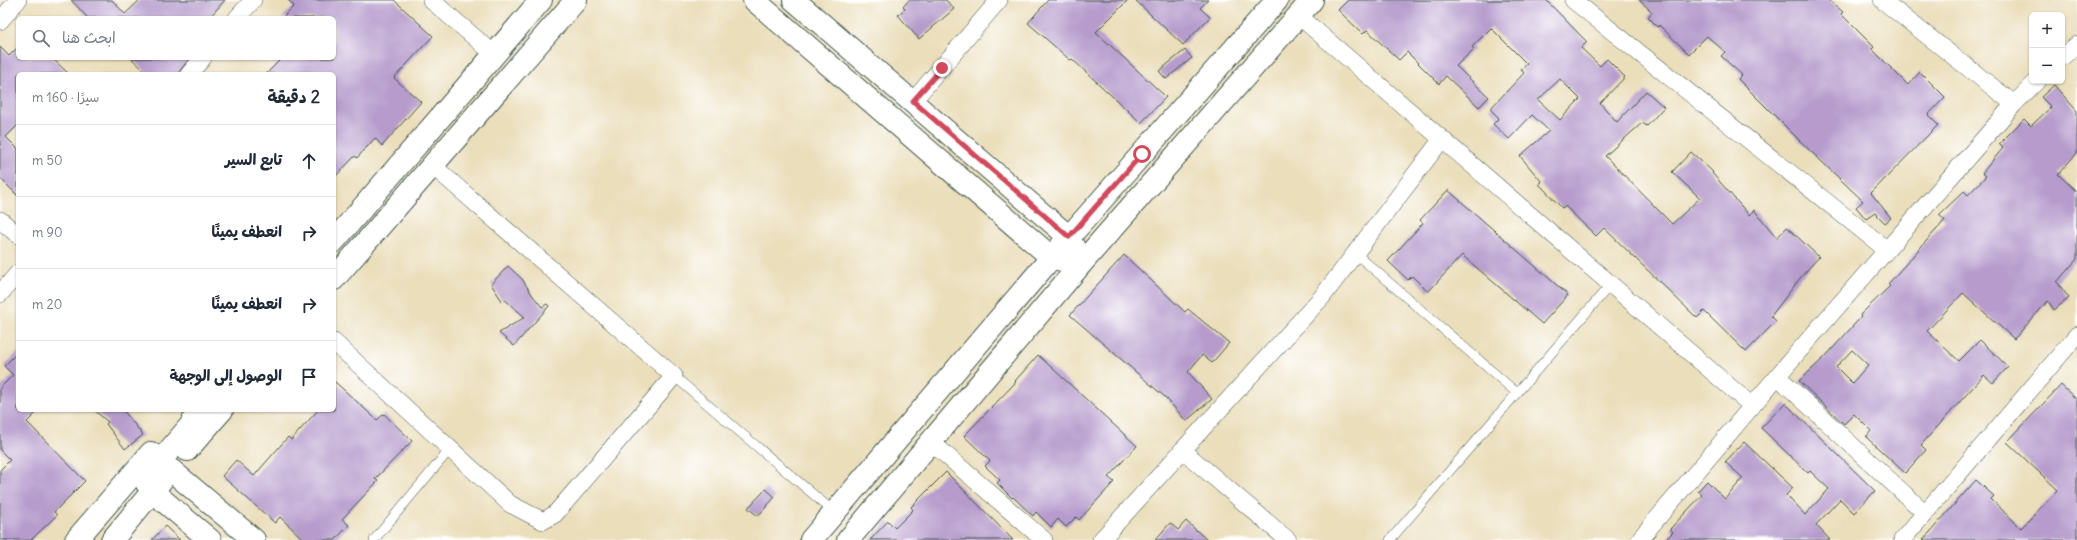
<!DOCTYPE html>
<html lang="ar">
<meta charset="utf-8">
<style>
body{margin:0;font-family:Delius,"Playpen Sans Arabic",sans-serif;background:#f2f2f3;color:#1f2937;direction:rtl}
.controls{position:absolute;right:12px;top:12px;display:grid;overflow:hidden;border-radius:6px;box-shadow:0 1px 3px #0004}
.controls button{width:36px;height:36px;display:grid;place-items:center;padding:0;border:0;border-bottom:1px solid #e0e1e3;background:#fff;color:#1f2937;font:20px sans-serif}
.stop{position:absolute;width:12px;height:12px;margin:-9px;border:3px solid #d1495b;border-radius:50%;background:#fff}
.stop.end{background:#d1495b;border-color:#fff;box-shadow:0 1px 4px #0008}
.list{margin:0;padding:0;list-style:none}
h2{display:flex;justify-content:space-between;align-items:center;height:52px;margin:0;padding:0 16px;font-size:17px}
h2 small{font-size:13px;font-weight:400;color:#747a83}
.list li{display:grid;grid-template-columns:26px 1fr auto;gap:12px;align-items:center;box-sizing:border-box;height:72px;padding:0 16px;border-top:1px solid #e0e1e3}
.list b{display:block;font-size:15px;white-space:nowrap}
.list em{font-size:13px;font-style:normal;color:#747a83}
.icon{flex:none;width:22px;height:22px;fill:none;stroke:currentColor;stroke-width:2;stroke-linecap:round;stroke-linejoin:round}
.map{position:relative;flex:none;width:2077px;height:540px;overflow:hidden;direction:ltr}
.search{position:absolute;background:#fff;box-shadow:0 1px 3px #0004;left:16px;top:16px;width:320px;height:44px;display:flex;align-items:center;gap:10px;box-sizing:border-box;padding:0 14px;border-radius:6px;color:#747a83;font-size:15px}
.panel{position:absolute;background:#fff;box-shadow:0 1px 3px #0004;left:16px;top:72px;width:320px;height:340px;border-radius:6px;direction:rtl}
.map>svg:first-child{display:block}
</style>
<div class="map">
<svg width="2077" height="540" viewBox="0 0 2077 540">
<rect width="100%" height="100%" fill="#fff"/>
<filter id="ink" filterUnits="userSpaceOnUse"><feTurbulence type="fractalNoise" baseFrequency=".025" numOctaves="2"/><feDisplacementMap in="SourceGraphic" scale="8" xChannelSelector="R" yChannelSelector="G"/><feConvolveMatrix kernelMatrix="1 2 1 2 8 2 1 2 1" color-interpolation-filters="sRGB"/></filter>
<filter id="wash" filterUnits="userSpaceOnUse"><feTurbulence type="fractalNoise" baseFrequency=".012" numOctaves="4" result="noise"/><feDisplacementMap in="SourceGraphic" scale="16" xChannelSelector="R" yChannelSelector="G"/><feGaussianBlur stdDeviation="0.9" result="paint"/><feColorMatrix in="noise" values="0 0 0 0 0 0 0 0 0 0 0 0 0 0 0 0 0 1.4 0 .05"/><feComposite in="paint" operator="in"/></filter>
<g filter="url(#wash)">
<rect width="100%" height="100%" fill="#ebdebb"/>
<g id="blocks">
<g fill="#b69bcc" fill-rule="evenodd">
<path d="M71,0H112L125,14L140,0H225L209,18H88Z"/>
<path d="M288,0H394L433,36L394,78L421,102L382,146L375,138L357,158L355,156L334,178V74H266L282,58H334V18H282L294,6Z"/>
<path d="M909,0H946L954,9L919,39L898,15L905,9L903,7Z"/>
<path d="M1048,0H1128L1096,32L1166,97L1141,123L1072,59L1070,60L1028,23Z"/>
<path d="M1135,0H1208L1200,8L1210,17L1183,45Z"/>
<path d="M1348,0H1546L1587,42L1581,48L1600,66L1607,59L1625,77L1600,103L1617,122L1646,91L1664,107L1647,126L1642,123L1605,156L1672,224L1700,198L1672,172L1691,152L1713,172L1712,173L1749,215L1754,210L1777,238L1787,227L1819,257L1801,277L1771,316L1776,321L1746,352L1704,311L1697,318L1604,228L1596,236L1565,206L1562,208L1539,184L1542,182L1520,156L1549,131L1532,115L1509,139L1493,124L1499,118L1490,109L1524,73L1521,69L1527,64L1491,28L1472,47L1474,49L1456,66L1489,97L1479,107L1446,76L1439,84L1407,52L1399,60L1367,30L1363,34L1338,10ZM1560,79L1580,99L1560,120L1538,100Z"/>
<path d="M1639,0H1829L1843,12L1841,14L1874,47L1872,49L1908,85L1920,72L1945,97L1928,115L1938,125L1871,193L1891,218L1885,223L1875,213L1866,219L1856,207L1863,201L1800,141L1738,79L1742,75L1721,56L1725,52L1707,36L1689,54L1659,25L1658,27L1648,17L1652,12Z"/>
<path d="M0,47L9,56L18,47V58H52L69,74H18V125L6,137L18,149V196L0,178Z"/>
<path d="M1185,50L1192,58L1166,79L1159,71Z"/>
<path d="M131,58H190L177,74H148Z"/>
<path d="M2054,85L2077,111V153L2058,174L2077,192V259L2057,282L2069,298L2054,310L2048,301L2014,339L1963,293L1927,331L1959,361L1980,340L2008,367L1993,383L1984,375L1921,445L1926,450L1905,473L1866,437L1871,431L1854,414L1844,424L1799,381L1825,357L1861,317L1860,315L1890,286L1888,284L1945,220L1939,215L1964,191L1968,195L1986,176L1982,173L2003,148L1999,144L2024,119L2031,126L2051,107L2041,97ZM1852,350L1868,365L1852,383L1836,367Z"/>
<path d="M1448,190L1568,295L1542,324L1462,255L1428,292L1412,276L1408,280L1388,261L1423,223L1420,220Z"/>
<path d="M1124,255L1185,312L1188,309L1229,343L1212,363L1202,355L1188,372L1212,399L1186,421L1166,398L1070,315Z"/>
<path d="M508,266L522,279L533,296L542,307L547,304L549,306L514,346L499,333L525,317L504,299L502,301L491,284Z"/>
<path d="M18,352V410H39L27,422L85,481L54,512L57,515L31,540H0V470L10,460L0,450V388L13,375L4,366Z"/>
<path d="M1038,355L1137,446L1108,477L1114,482L1079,520L1076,517L1066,527L1058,519L1051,527L1036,512L1033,516L1013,497L1012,498L997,483L1000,480L985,466L990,461L964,436L1016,382L1015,381Z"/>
<path d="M334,381L377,420L384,414L412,441L375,479L378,481L342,519L349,525L335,540H304L280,517L275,523L222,476L236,460L254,476L288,437L291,440L318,410H334Z"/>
<path d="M2061,385L2077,400V540H1923L1976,480L1994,496L1991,499L2021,528L2058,490L2007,442Z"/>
<path d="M1785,403L1875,491L1854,513L1840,499L1816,525L1830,540H1665L1673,532L1670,529L1702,495L1698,491L1707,481L1725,499L1743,478L1725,462L1744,442L1793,488L1786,495L1805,515L1829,489L1810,471L1808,473L1761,428Z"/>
<path d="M94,410H123L143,435L125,449L106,424L108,422Z"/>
<path d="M946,472L1013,540H870L888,521L895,528L913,510L911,507Z"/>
<path d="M766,489L775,497L758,516L748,508Z"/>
<path d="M1186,521L1207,540H1155L1170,523L1178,530Z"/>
<path d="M165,526L180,540H152Z"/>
</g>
</g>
</g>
<g filter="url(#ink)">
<use href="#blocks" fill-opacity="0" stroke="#3e5548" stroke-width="1"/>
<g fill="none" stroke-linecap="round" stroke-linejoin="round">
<defs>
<g id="lane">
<path d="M1355,253L1517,393"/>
<path d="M674,376L834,512"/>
<path d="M374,540L451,448"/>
<path d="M1390,540L1611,284"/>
</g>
<g id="street">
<path d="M431,0L494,54"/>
<path d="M1573,0L1887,250"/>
<path d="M1882,0L2014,104"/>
<path d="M1299,16L1752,406"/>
<path d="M237,18L253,0"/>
<path d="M0,21L18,0"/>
<path d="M2062,57L2077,45"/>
<path d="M189,74L203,58"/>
<path d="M913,101L999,0"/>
<path d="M0,220L18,235"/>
<path d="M0,294L18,273"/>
<path d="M334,342L510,504L543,521L555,514L674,376L433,166"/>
<path d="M1777,376L1925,513"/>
<path d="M931,442L1044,540"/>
<path d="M1182,450L1288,540"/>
<path d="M1101,540L1322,297L1442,139"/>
<path d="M1639,540L1791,360L2014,104L2037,81"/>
<path d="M1902,540L2077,335"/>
</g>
<g id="secondary">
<path d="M754,0L1051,257L1066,261"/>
<path d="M794,0L1069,237L1075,250"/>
<path d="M334,241L541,0"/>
<path d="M334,279L576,0"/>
<path d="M198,410L191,425L150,473L146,482L153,492L210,540"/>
<path d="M187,450L222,410"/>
<path d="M171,470L254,540"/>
<path d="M76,540L151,453"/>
<path d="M112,540L161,481"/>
<path d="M811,540L1069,237L1277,0"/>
<path d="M848,540L1081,264L1312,0"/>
</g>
</defs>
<use href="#lane" stroke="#3e5548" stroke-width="10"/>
<use href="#street" stroke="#3e5548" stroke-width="18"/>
<use href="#secondary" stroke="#3e5548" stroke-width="24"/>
<use href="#lane" stroke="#fff" stroke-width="9"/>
<use href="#street" stroke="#fff" stroke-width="17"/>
<use href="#secondary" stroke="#fff" stroke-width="22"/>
</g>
</g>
<g fill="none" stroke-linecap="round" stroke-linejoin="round" filter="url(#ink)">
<path stroke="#d1495b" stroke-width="5" d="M942,68L913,101L1069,237L1142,154"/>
</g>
</svg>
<div class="controls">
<button>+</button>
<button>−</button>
</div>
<div class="stop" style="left:1142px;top:154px"></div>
<div class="stop end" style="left:942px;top:68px"></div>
<div class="search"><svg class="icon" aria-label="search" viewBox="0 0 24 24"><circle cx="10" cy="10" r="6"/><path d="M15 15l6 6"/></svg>ابحث هنا</div>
<section class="panel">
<h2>2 دقيقة<small>سيرًا · 160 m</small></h2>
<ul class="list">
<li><svg class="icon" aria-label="ahead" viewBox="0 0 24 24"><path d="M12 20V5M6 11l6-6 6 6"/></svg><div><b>تابع السير</b></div><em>50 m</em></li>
<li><svg class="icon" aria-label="right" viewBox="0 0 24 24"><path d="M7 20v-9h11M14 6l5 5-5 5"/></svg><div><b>انعطف يمينًا</b></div><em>90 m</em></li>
<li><svg class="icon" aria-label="right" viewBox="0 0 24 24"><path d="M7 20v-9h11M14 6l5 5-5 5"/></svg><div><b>انعطف يمينًا</b></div><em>20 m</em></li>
<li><svg class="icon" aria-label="arrive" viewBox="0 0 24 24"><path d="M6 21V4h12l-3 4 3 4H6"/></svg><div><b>الوصول إلى الوجهة</b></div></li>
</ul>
</section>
</div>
